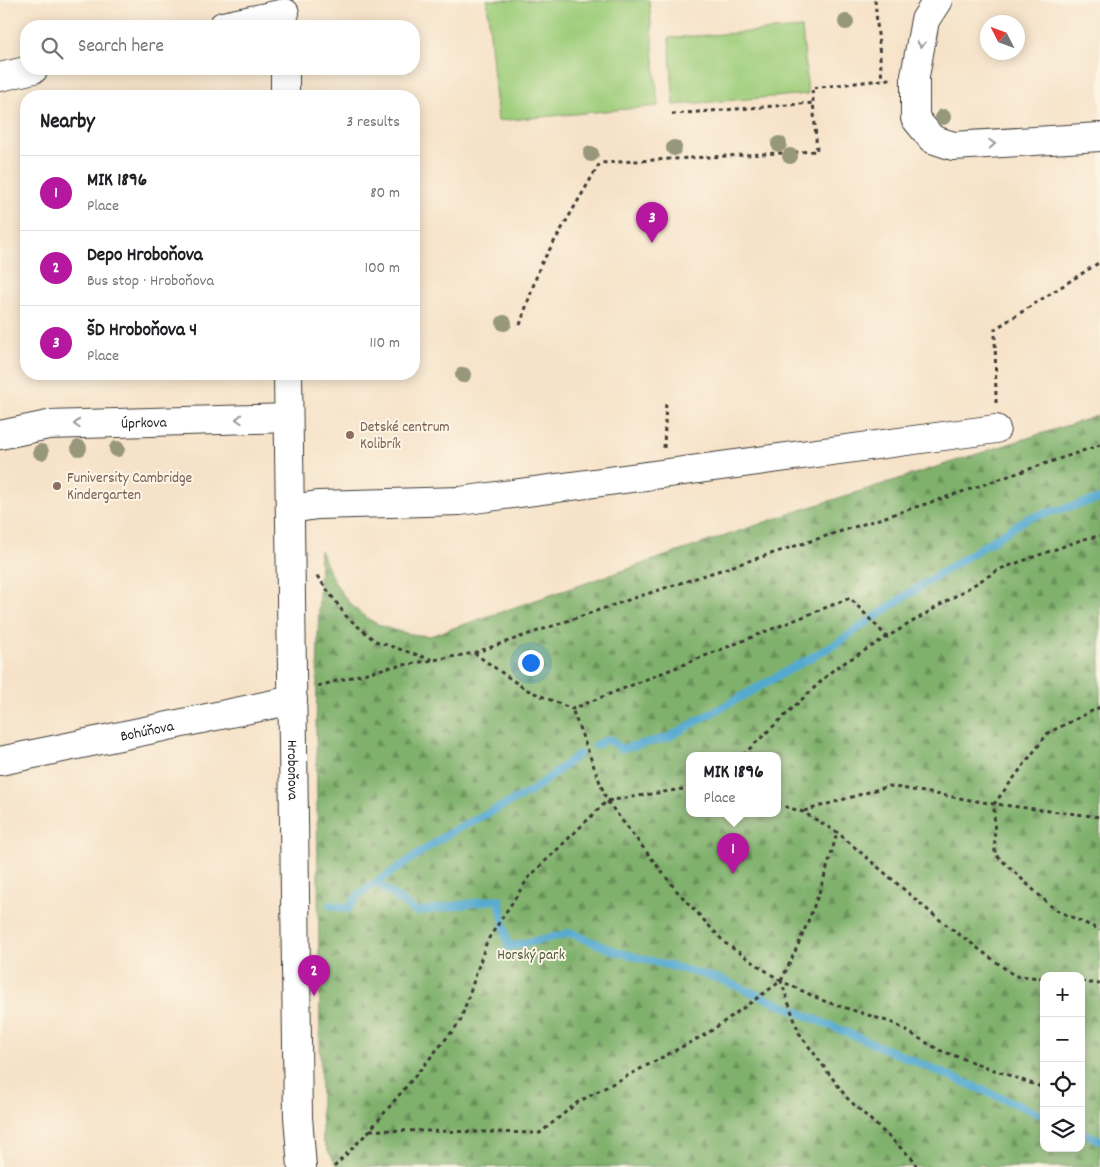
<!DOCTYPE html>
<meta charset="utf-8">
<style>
body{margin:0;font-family:Dekko,sans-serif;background:#f6f6f6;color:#202124}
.controls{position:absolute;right:15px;bottom:15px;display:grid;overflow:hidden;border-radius:10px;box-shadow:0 2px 12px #0003}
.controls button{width:45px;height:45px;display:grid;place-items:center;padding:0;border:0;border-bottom:1px solid #e0e0e0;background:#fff;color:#202124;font:25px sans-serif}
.compass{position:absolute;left:980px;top:15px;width:45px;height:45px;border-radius:50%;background:#fff;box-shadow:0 2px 12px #0003;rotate:312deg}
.you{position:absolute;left:530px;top:662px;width:18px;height:18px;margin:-12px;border:4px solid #fff;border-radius:50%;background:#1a73e8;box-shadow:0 0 0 8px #1a73e833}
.badge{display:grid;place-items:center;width:32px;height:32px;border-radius:50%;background:#b5179e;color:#fff;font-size:16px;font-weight:700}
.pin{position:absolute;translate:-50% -41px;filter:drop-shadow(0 1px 2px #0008)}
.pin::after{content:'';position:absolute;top:26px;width:18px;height:15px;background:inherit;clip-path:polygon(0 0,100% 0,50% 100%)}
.popup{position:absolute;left:686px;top:752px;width:95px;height:65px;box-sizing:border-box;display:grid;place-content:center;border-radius:10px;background:#fff;filter:drop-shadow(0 1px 4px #0005);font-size:16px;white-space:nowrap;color:#757577}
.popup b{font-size:19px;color:#202124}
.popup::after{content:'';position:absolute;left:50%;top:100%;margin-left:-10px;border:10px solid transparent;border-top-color:#fff}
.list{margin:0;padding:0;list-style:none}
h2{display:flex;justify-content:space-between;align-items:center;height:65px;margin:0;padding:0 20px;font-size:21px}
h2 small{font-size:16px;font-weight:400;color:#757577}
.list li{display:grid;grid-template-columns:32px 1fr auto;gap:15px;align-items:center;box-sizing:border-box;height:75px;padding:0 20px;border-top:1px solid #e0e0e0}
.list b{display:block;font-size:19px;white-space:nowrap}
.list p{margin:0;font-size:16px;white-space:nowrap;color:#757577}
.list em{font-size:16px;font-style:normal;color:#757577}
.icon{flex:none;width:28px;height:28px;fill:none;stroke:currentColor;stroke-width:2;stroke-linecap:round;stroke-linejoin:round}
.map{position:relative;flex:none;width:1100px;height:1167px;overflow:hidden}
.search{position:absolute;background:#fff;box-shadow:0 2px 12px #0003;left:20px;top:20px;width:400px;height:55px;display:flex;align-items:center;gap:12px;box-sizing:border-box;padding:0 18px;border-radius:20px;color:#757577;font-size:19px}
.panel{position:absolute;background:#fff;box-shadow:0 2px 12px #0003;left:20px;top:90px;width:400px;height:290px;border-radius:20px}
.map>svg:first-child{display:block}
</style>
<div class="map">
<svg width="1100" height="1167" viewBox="0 0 1100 1167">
<defs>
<pattern id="forest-firs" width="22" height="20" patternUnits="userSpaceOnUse" patternTransform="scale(1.25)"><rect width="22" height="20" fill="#7fb16c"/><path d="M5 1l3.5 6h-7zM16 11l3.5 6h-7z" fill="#678f58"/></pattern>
</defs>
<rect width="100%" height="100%" fill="#fcf5e5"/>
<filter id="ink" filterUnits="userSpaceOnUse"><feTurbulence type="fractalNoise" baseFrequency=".02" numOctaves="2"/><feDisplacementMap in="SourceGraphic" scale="10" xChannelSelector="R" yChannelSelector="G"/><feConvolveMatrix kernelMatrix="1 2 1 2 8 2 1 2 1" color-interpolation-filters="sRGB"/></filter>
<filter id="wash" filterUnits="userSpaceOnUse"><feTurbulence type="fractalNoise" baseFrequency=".0096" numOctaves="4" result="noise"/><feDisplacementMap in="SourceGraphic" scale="20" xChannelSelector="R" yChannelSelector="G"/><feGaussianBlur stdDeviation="1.12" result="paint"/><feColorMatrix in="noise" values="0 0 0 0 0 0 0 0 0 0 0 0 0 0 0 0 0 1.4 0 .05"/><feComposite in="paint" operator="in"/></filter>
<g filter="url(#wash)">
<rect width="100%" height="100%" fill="#f6e2c8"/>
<path fill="url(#forest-firs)" stroke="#4e6644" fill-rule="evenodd" d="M1100,415V1167H989L978,1164L976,1167H338L336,1165L323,1141L321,1112L316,727L320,550C342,607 368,632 430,636L801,510ZM689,755H777V813H689ZM1044,976H1081V1148H1044Z"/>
<g fill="#9fce7c" stroke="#5e754c">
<path d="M487,0H649L658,106L498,121Z"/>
<path d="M802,28L808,94L674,105L669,38Z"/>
</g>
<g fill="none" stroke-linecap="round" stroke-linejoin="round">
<g stroke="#53a9d0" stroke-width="8">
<path d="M874,618L902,598L1028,518L1100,499"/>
<path d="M595,745L610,739L621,749L667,738L839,642L867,622"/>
<path d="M377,883L416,912L499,899L508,947L571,933L617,952L720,979L1044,1116"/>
<path d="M330,905L348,909L359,894L451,832L532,791L579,754"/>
<path d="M1081,1132L1100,1140"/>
</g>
</g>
</g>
<g filter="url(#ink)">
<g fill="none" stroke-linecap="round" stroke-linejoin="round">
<defs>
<g id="minor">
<path d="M938,0L925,20L915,76V118L932,139L953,146L1100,137"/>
<path d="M223,26L285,13"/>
<path d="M285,69V96"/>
<path d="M0,77L34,69"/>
<path id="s1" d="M288,374L298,1117L302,1167"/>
<path id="s2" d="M0,435L48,425L288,418"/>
<path d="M290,509L318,505L460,501L996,429"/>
<path id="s3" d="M0,761L293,700"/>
</g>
</defs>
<use href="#minor" stroke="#3d3a36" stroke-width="30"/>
<g stroke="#3d3a36" stroke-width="3" stroke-dasharray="4 4" stroke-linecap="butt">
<path d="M875,0L882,80"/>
<path d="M672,114L814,103"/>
<path d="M520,325L540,266L600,163L817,151L812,88L890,79"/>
<path d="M996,403L995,329L1100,262"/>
<path d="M664,448L666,401"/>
<path d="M317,576L346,616L375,641L433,660"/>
<path d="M474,653L525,689L572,709L850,598L887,637"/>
<path d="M318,686L386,668L474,653L634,598L941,499L1100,445"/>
<path d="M1100,707L1048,733L994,804L995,854L1054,909L1100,930"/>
<path d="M743,755L834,669L1000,569L1084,539L1100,536"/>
<path d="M777,804L803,812L837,832L936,917L1015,976L1044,978"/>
<path d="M804,811L889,786L994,804L1100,817"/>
<path d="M781,981C806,930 823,888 837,832"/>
<path d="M1081,982L1100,984"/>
<path d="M370,1130L540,1133L578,1102L708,1033L781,981L725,943L676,890L607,801L572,709"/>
<path d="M334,1167L370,1130L460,1022L487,941L529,877L607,801L689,788"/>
<path d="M916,1167L915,1161L847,1098L799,1033L781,981L824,1001L893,1023L939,1050L1044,1088"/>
</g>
<use href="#minor" stroke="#fff" stroke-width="28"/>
</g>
<g fill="#97977c">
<circle cx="846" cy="22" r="8"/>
<circle cx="943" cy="117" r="8"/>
<circle cx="779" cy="144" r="8"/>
<circle cx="674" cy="148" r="8"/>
<circle cx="591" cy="154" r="8"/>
<circle cx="790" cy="156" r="8"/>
<circle cx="504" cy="323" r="8"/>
<circle cx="463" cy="375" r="8"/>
<circle cx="79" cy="448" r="8"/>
<circle cx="117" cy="449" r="8"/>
<circle cx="41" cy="452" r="8"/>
</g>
<defs><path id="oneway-chevron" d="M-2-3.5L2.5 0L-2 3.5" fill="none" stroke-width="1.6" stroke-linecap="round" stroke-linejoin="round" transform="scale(1.25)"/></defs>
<g stroke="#999">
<use href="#oneway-chevron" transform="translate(921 44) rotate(100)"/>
<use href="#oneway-chevron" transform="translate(992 144) rotate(-3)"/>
<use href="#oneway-chevron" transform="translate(239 419) rotate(178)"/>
<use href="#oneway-chevron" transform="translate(77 424) rotate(178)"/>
</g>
</g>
<g fill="#8d6e63" stroke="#fcf5e5" stroke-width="2">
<circle cx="350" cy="435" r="5"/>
<circle cx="57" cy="486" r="5"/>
</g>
<g text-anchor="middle" stroke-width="4" stroke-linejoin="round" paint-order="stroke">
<g font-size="15" fill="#1c1c1c" stroke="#fcf5e5">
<text dy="5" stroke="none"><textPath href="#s2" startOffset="145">Úprkova</textPath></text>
<text dy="5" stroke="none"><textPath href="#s3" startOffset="150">Bohúňova</textPath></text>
<text dy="5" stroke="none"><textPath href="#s1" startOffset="396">Hroboňova</textPath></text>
</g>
<g font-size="15" fill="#785e54" stroke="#fcf5e5" text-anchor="start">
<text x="360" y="431">Detské centrum<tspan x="360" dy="17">Kolibrík</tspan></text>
<text x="67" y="482">Funiversity Cambridge<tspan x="67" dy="17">Kindergarten</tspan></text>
</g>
<g font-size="15" fill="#4a5a3e" stroke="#fcf5e5">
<text x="531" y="959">Horský park</text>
</g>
</g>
</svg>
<div class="controls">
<button>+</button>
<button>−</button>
<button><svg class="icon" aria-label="locate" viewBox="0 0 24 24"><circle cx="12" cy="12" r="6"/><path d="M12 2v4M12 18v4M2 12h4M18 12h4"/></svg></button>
<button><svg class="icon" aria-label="layers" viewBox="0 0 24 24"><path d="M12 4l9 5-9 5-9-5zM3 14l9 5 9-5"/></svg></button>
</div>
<svg class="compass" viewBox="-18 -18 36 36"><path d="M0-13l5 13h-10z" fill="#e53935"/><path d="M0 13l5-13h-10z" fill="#757577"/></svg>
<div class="you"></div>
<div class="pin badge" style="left:733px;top:874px">1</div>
<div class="popup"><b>MIK 1896</b>Place</div>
<div class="pin badge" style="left:314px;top:996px">2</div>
<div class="pin badge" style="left:652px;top:243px">3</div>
<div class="search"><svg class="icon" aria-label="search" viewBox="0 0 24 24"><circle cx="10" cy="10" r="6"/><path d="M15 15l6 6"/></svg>Search here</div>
<section class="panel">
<h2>Nearby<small>3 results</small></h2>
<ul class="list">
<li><span class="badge">1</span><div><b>MIK 1896</b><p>Place</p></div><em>80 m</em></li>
<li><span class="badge">2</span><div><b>Depo Hroboňova</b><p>Bus stop · Hroboňova</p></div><em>100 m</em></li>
<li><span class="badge">3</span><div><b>ŠD Hroboňova 4</b><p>Place</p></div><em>110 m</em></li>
</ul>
</section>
</div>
